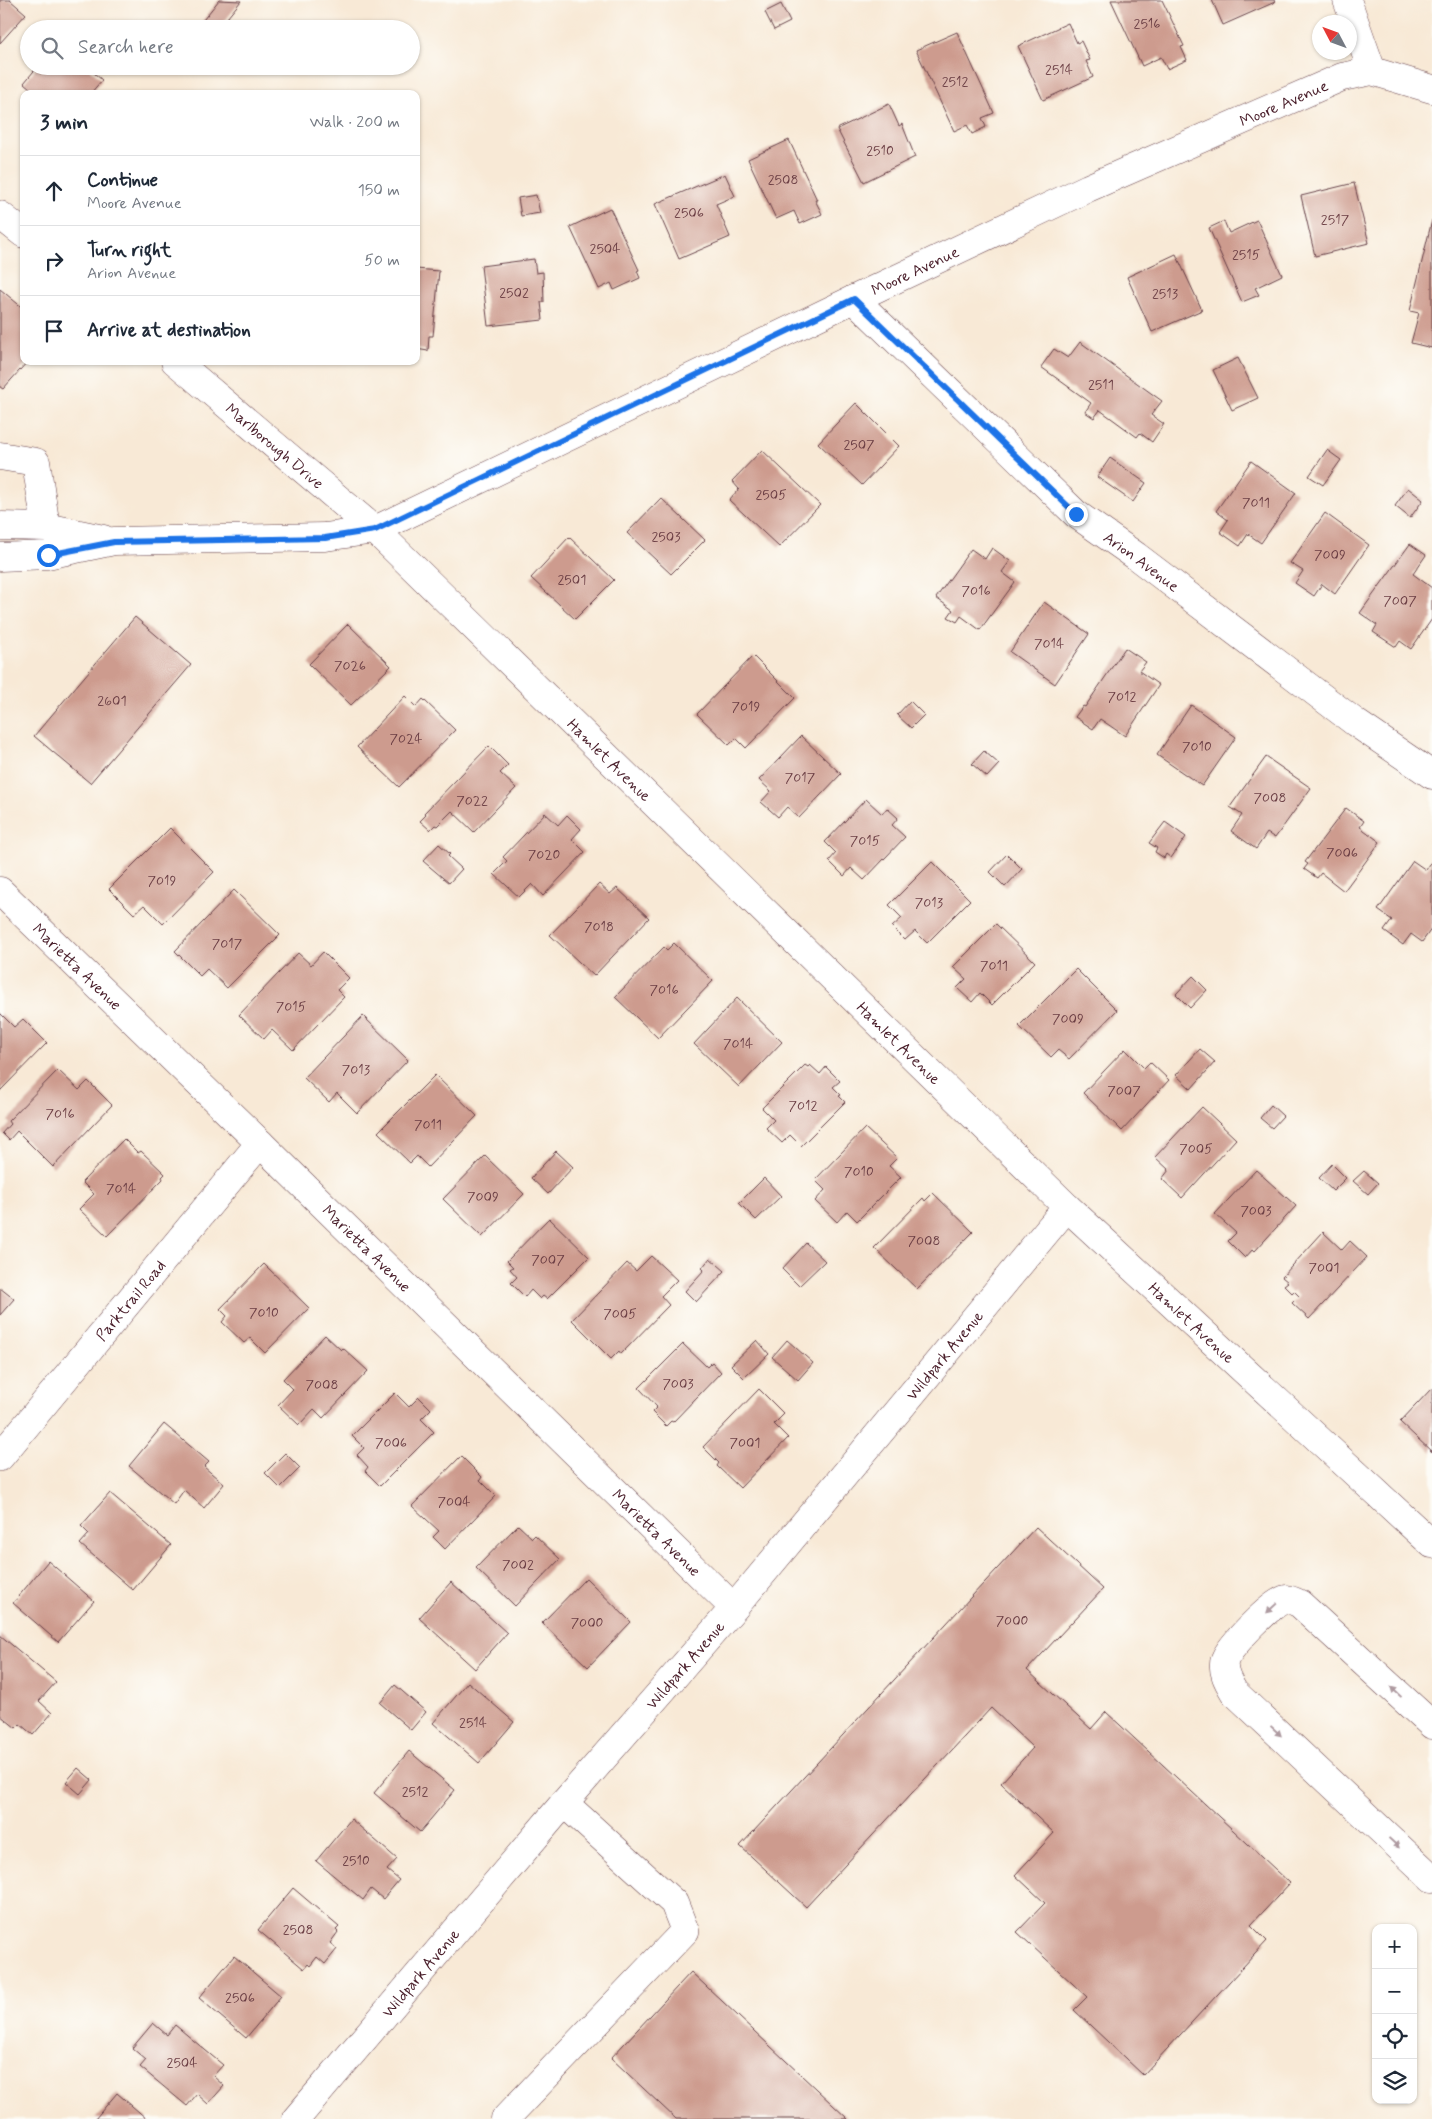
<!DOCTYPE html>
<meta charset="utf-8">
<style>
body{margin:0;font-family:Mynerve,sans-serif;background:#f6f6f7;color:#1f2937}
.controls{position:absolute;right:15px;bottom:15px;display:grid;overflow:hidden;border-radius:10px;box-shadow:0 1px 4px #0004}
.controls button{width:45px;height:45px;display:grid;place-items:center;padding:0;border:0;border-bottom:1px solid #e0e1e3;background:#fff;color:#1f2937;font:25px sans-serif}
.compass{position:absolute;left:1312px;top:15px;width:45px;height:45px;border-radius:50%;background:#fff;box-shadow:0 1px 4px #0004;rotate:311deg}
.stop{position:absolute;width:15px;height:15px;margin:-11px;border:4px solid #1a73e8;border-radius:50%;background:#fff}
.stop.end{background:#1a73e8;border-color:#fff;box-shadow:0 1px 5px #0008}
.list{margin:0;padding:0;list-style:none}
h2{display:flex;justify-content:space-between;align-items:center;height:65px;margin:0;padding:0 20px;font-size:21px}
h2 small{font-size:16px;font-weight:400;color:#747a83}
.list li{display:grid;grid-template-columns:32px 1fr auto;gap:15px;align-items:center;box-sizing:border-box;height:70px;padding:0 20px;border-top:1px solid #e0e1e3}
.list b{display:block;font-size:19px;white-space:nowrap}
.list p{margin:0;font-size:16px;white-space:nowrap;color:#747a83}
.list em{font-size:16px;font-style:normal;color:#747a83}
.icon{flex:none;width:28px;height:28px;fill:none;stroke:currentColor;stroke-width:2;stroke-linecap:round;stroke-linejoin:round}
.map{position:relative;flex:none;width:1432px;height:2119px;overflow:hidden}
.search{position:absolute;background:#fff;box-shadow:0 1px 4px #0004;left:20px;top:20px;width:400px;height:55px;display:flex;align-items:center;gap:12px;box-sizing:border-box;padding:0 18px;border-radius:28px;color:#747a83;font-size:19px}
.panel{position:absolute;background:#fff;box-shadow:0 1px 4px #0004;left:20px;top:90px;width:400px;height:275px;border-radius:10px}
.map>svg:first-child{display:block}
</style>
<div class="map">
<svg width="1432" height="2119" viewBox="0 0 1432 2119">
<rect width="100%" height="100%" fill="#fdfcf7"/>
<filter id="ink" filterUnits="userSpaceOnUse"><feTurbulence type="fractalNoise" baseFrequency=".02" numOctaves="2"/><feDisplacementMap in="SourceGraphic" scale="10" xChannelSelector="R" yChannelSelector="G"/><feConvolveMatrix kernelMatrix="1 2 1 2 8 2 1 2 1" color-interpolation-filters="sRGB"/></filter>
<filter id="wash" filterUnits="userSpaceOnUse"><feTurbulence type="fractalNoise" baseFrequency=".0096" numOctaves="4" result="noise"/><feDisplacementMap in="SourceGraphic" scale="20" xChannelSelector="R" yChannelSelector="G"/><feGaussianBlur stdDeviation="1.12" result="paint"/><feColorMatrix in="noise" values="0 0 0 0 0 0 0 0 0 0 0 0 0 0 0 0 0 1.4 0 .05"/><feComposite in="paint" operator="in"/></filter>
<g filter="url(#wash)">
<rect width="100%" height="100%" fill="#f8e9d6"/>
<g id="blocks">
<g fill="#cd9b8e">
<path d="M0,0H10L26,14L0,43Z"/>
<path d="M219,0L241,1L218,29H196Z"/>
<path d="M1111,0H1162L1184,46L1181,47L1187,60L1167,69L1161,57L1142,66Z"/>
<path d="M1212,0H1274L1275,2L1223,25Z"/>
<path d="M781,4L790,22L774,30L765,12Z"/>
<path d="M1068,23L1077,43L1081,41L1090,60L1086,61L1093,77L1043,100L1018,46Z"/>
<path d="M957,32L994,113L982,118L986,127L972,134L967,125L954,131L916,50Z"/>
<path d="M38,66H86L102,80L90,94H37L24,83Z"/>
<path d="M889,104L899,126L902,124L915,157L864,182L837,129Z"/>
<path d="M789,140L817,200H815L822,214L800,224L794,211L776,219L748,159Z"/>
<path d="M725,174L735,196L716,204L730,237L679,259L655,204Z"/>
<path d="M1354,183L1369,243L1315,256L1301,196Z"/>
<path d="M536,195L540,213L521,216L518,198Z"/>
<path d="M610,208L639,270L637,271L640,278L614,290L611,283L599,289L570,227Z"/>
<path d="M1257,220L1282,275L1255,288L1259,295L1242,302L1209,228L1224,221L1229,233Z"/>
<path d="M1432,220V348L1411,343L1419,313L1410,311Z"/>
<path d="M1176,254L1202,310L1152,332L1127,277Z"/>
<path d="M534,259L536,273L543,272L544,302H541L543,320L488,326L481,266Z"/>
<path d="M416,269L439,271L433,336H429L428,351L416,349Z"/>
<path d="M0,289L24,309V361H28L3,389L0,387Z"/>
<path d="M1080,342L1162,401L1151,415L1164,424L1152,442L1140,433L1137,437L1100,410L1094,418L1085,412L1091,403L1041,367L1054,349L1068,358Z"/>
<path d="M1238,358L1258,398L1232,410L1213,370Z"/>
<path d="M856,403L899,446L862,485L818,443Z"/>
<path d="M762,450L820,505L779,547L729,500L739,489L732,481Z"/>
<path d="M1327,450L1341,460L1323,485L1309,476Z"/>
<path d="M1110,458L1146,483L1133,502L1097,477Z"/>
<path d="M1251,461L1296,493L1261,543L1248,534L1240,546L1220,532L1228,520L1216,511Z"/>
<path d="M1408,488L1423,500L1410,518L1395,506Z"/>
<path d="M661,498L705,540L671,574L627,533Z"/>
<path d="M1325,513L1369,545L1335,594L1322,584L1314,596L1295,583L1303,571L1290,563Z"/>
<path d="M569,537L614,580L575,619L531,578Z"/>
<path d="M1410,544L1426,555L1413,574L1432,588V619L1411,649L1400,641L1396,647L1373,632L1377,625L1360,613Z"/>
<path d="M992,548L1010,561L1002,572L1015,582L980,630L961,616L957,622L948,617L953,610L936,598L971,549L985,559Z"/>
<path d="M1044,602L1089,634L1055,684L1010,652Z"/>
<path d="M135,617L191,665L90,783L34,736Z"/>
<path d="M348,624L391,666L351,705L309,664Z"/>
<path d="M1125,648L1146,662L1139,671L1159,685L1125,736L1100,719L1093,729L1075,717L1083,706L1085,707Z"/>
<path d="M753,656L795,698L746,748L736,738L729,745L697,714Z"/>
<path d="M405,696L416,707L423,699L455,730L399,787L357,747Z"/>
<path d="M910,701L924,715L911,728L897,715Z"/>
<path d="M1191,705L1236,737L1202,786L1157,755Z"/>
<path d="M801,736L841,774L799,818L787,807L778,817L761,802L771,791L759,780Z"/>
<path d="M489,746L508,765L500,773L516,788L474,832L452,811L437,826L435,825L430,830L420,821L426,815L424,813Z"/>
<path d="M984,751L999,764L987,777L972,764Z"/>
<path d="M1266,757L1311,788L1275,838L1267,833L1256,849L1231,831L1242,815L1230,807Z"/>
<path d="M866,799L882,814L887,808L898,818L892,825L905,837L864,880L851,868L844,876L829,861L836,853L825,842Z"/>
<path d="M1346,808L1364,821L1360,827L1380,842L1344,891L1321,873L1317,878L1304,869L1308,864L1305,862Z"/>
<path d="M545,813L558,825L567,815L581,829L572,839L585,852L543,896L532,884L519,897L494,874L507,861L503,857Z"/>
<path d="M1165,822L1186,837L1171,858L1166,854L1164,858L1155,852L1157,848L1149,843Z"/>
<path d="M170,828L214,872L163,924L144,905L134,914L109,889Z"/>
<path d="M439,844L450,854L448,856L462,869L449,883L423,861Z"/>
<path d="M1007,854L1022,869L1005,887L990,872Z"/>
<path d="M1413,861L1426,870L1432,861V928L1422,942L1411,934L1403,945L1384,931L1392,920L1378,910Z"/>
<path d="M932,862L970,900L927,943L915,931L905,940L892,927L902,918L889,905Z"/>
<path d="M599,884L610,894L617,888L649,918L594,976L550,935Z"/>
<path d="M234,890L280,935L227,988L207,969L200,976L175,951Z"/>
<path d="M996,924L1035,962L992,1005L980,993L972,1002L957,988L966,979L953,967Z"/>
<path d="M674,943L713,981L658,1038L615,997L664,947L667,950Z"/>
<path d="M323,952L349,978L337,990L344,997L293,1050L272,1030L264,1039L239,1015L298,953L311,965Z"/>
<path d="M1076,969L1117,1010L1069,1059L1058,1050L1051,1057L1019,1026Z"/>
<path d="M1193,976L1207,990L1190,1008L1176,994Z"/>
<path d="M737,998L782,1042L739,1087L694,1044Z"/>
<path d="M0,1013L14,1027L23,1019L47,1043L0,1091Z"/>
<path d="M363,1016L408,1060L357,1113L337,1093L329,1102L304,1078Z"/>
<path d="M1125,1049L1144,1068L1150,1062L1169,1080L1122,1131L1083,1093Z"/>
<path d="M1200,1049L1215,1062L1191,1089L1176,1075Z"/>
<path d="M805,1065L808,1067L810,1065L820,1074L826,1067L840,1081L833,1087L841,1095L839,1096L845,1102L801,1146L790,1135L782,1143L766,1128L774,1120L762,1108Z"/>
<path d="M58,1070L79,1090L88,1081L112,1105L53,1167L17,1131L9,1140L2,1133L10,1124L8,1121Z"/>
<path d="M435,1075L477,1116L428,1167L417,1156L410,1163L378,1132Z"/>
<path d="M1271,1105L1283,1116L1272,1128L1260,1118Z"/>
<path d="M1202,1107L1236,1139L1182,1198L1162,1179L1169,1170L1155,1157Z"/>
<path d="M865,1128L897,1158L889,1166L901,1177L857,1221L847,1211L837,1222L815,1201L825,1190L815,1180Z"/>
<path d="M124,1139L138,1153L141,1151L165,1174L162,1177L163,1179L107,1236L79,1209L94,1194L82,1182Z"/>
<path d="M556,1151L573,1167L548,1194L531,1178Z"/>
<path d="M485,1156L524,1194L482,1237L443,1199Z"/>
<path d="M1332,1164L1346,1178L1333,1191L1319,1178Z"/>
<path d="M1256,1170L1296,1206L1255,1251L1253,1249L1245,1258L1228,1241L1236,1233L1215,1214Z"/>
<path d="M1364,1171L1378,1183L1368,1194L1353,1181Z"/>
<path d="M764,1178L781,1196L756,1220L739,1203Z"/>
<path d="M933,1193L973,1232L917,1289L874,1248L923,1198L925,1201Z"/>
<path d="M549,1218L589,1257L547,1299L543,1296L540,1299L531,1290L525,1297L511,1283L517,1277L510,1269L513,1267L507,1261Z"/>
<path d="M1323,1232L1342,1250L1350,1241L1367,1257L1309,1319L1292,1303L1299,1296L1294,1291L1292,1293L1284,1285L1288,1282L1282,1277Z"/>
<path d="M806,1243L825,1261L799,1286L782,1269Z"/>
<path d="M651,1256L677,1280L661,1296L669,1305L621,1354L619,1351L611,1359L572,1320L627,1263L636,1271Z"/>
<path d="M710,1258L725,1271L696,1302L685,1291L704,1270L702,1268Z"/>
<path d="M264,1264L309,1308L265,1353L250,1338L244,1343L222,1322L227,1316L220,1309Z"/>
<path d="M0,1288L14,1299L0,1315Z"/>
<path d="M325,1335L341,1350L343,1348L368,1371L323,1418L314,1409L299,1425L278,1405L293,1389L283,1379Z"/>
<path d="M757,1340L769,1354L744,1378L731,1365Z"/>
<path d="M787,1340L813,1363L798,1380L772,1357Z"/>
<path d="M683,1344L707,1367L712,1362L721,1372L673,1422L671,1421L666,1426L652,1412L657,1407L639,1388Z"/>
<path d="M1432,1388V1452L1400,1422Z"/>
<path d="M759,1389L784,1414L774,1424L788,1438L740,1488L717,1466L719,1463L703,1447Z"/>
<path d="M395,1393L409,1407L419,1397L431,1409L421,1419L434,1432L380,1486L365,1471L368,1467L357,1455L364,1448L352,1436Z"/>
<path d="M164,1424L209,1462L204,1467L224,1484L204,1508L184,1490L174,1504L129,1466Z"/>
<path d="M285,1453L300,1468L280,1488L265,1473Z"/>
<path d="M461,1456L482,1477L480,1480L496,1496L445,1549L433,1537L439,1531L412,1506Z"/>
<path d="M110,1493L171,1545L133,1590L80,1544L89,1534L81,1526Z"/>
<path d="M518,1525L532,1538L535,1535L560,1559L515,1606L476,1568Z"/>
<path d="M1036,1527L1103,1589L1027,1670L1091,1729L1106,1712L1290,1883L1251,1925L1267,1941L1143,2075L1074,2010L1087,1997L1017,1932L1045,1903L1015,1875L1054,1833L1001,1783L1033,1748L991,1708L806,1907L740,1846Z"/>
<path d="M48,1561L94,1601L58,1642L13,1603Z"/>
<path d="M586,1578L631,1622L588,1667L542,1623Z"/>
<path d="M451,1582L507,1633L475,1669L419,1618Z"/>
<path d="M0,1635L56,1682L39,1701L52,1713L33,1735L20,1724L16,1728L0,1715Z"/>
<path d="M468,1682L514,1722L479,1763L433,1723Z"/>
<path d="M395,1685L426,1712L411,1730L380,1703Z"/>
<path d="M409,1751L455,1790L420,1832L374,1793Z"/>
<path d="M78,1768L92,1780L80,1794L66,1782Z"/>
<path d="M351,1819L397,1859L387,1870L399,1880L383,1899L371,1889L363,1900L316,1861Z"/>
<path d="M293,1888L339,1927L336,1930L338,1932L330,1943L337,1949L325,1964L317,1957L310,1966L308,1964L304,1969L258,1930Z"/>
<path d="M234,1956L281,1996L246,2038L199,1998Z"/>
<path d="M691,1972L848,2119H676L611,2058Z"/>
<path d="M153,2023L167,2035L175,2025L223,2065L213,2076L224,2086L208,2104L197,2094L187,2106L140,2067L146,2060L132,2048Z"/>
<path d="M117,2093L147,2119H95Z"/>
</g>
</g>
</g>
<g filter="url(#ink)">
<use href="#blocks" fill-opacity="0" stroke="#643d45" stroke-width="1"/>
<g fill="none" stroke-linecap="round" stroke-linejoin="round">
<defs>
<g id="minor">
<path d="M1347,0L1372,71"/>
<path d="M0,215L24,234"/>
<path id="s1" d="M854,299L1076,514L1136,556L1356,723L1432,775"/>
<path id="s2" d="M175,361L375,530L1067,1207L1432,1544"/>
<path d="M0,456L36,462L46,527"/>
<path d="M0,526L46,527L103,539"/>
<path id="s3" d="M0,557L47,555L114,541L325,537L375,530L854,299L1088,188L1317,88L1342,77L1372,71L1432,89"/>
<path id="s4" d="M0,891L260,1143L734,1608"/>
<path id="s5" d="M0,1457L260,1143"/>
<path d="M1432,1725L1300,1604C1296,1602 1290,1599 1286,1599C1273,1601 1230,1646 1225,1659C1221,1670 1228,1682 1234,1692L1432,1878"/>
<path id="s6" d="M296,2119L564,1803L734,1608L1067,1207"/>
<path d="M505,2119L685,1931L674,1903L564,1803"/>
</g>
</defs>
<use href="#minor" stroke="#643d45" stroke-width="29"/>
<use href="#minor" stroke="#fff" stroke-width="28"/>
</g>
<defs><path id="oneway-solid" d="M-6-.8H1V-3.2L6.5 0L1 3.2V.8H-6Z" transform="scale(1.25)"/></defs>
<g fill="#ae9aa0">
<use href="#oneway-solid" transform="translate(1272 1608) rotate(137)"/>
<use href="#oneway-solid" transform="translate(1396 1692) rotate(-137)"/>
<use href="#oneway-solid" transform="translate(1276 1731) rotate(43)"/>
<use href="#oneway-solid" transform="translate(1394 1843) rotate(43)"/>
</g>
</g>
<g fill="none" stroke-linecap="round" stroke-linejoin="round" filter="url(#ink)">
<path stroke="#1a73e8" stroke-width="6" d="M48,555L114,542L325,538L375,530L854,299L1076,514"/>
</g>
<g text-anchor="middle" stroke-width="4" stroke-linejoin="round" paint-order="stroke">
<g font-size="14" fill="#6b3e44">
<text x="1147" y="28">2516</text>
<text x="1059" y="74">2514</text>
<text x="955" y="86">2512</text>
<text x="880" y="155">2510</text>
<text x="783" y="184">2508</text>
<text x="689" y="217">2506</text>
<text x="1335" y="224">2517</text>
<text x="605" y="253">2504</text>
<text x="1246" y="259">2515</text>
<text x="514" y="297">2502</text>
<text x="1165" y="298">2513</text>
<text x="1101" y="389">2511</text>
<text x="859" y="449">2507</text>
<text x="771" y="499">2505</text>
<text x="1256" y="507">7011</text>
<text x="666" y="541">2503</text>
<text x="1330" y="559">7009</text>
<text x="572" y="584">2501</text>
<text x="976" y="595">7016</text>
<text x="1400" y="605">7007</text>
<text x="1049" y="648">7014</text>
<text x="350" y="670">7026</text>
<text x="1122" y="701">7012</text>
<text x="112" y="705">2601</text>
<text x="746" y="711">7019</text>
<text x="406" y="743">7024</text>
<text x="1197" y="751">7010</text>
<text x="800" y="782">7017</text>
<text x="1270" y="802">7008</text>
<text x="472" y="805">7022</text>
<text x="865" y="845">7015</text>
<text x="1342" y="857">7006</text>
<text x="544" y="859">7020</text>
<text x="162" y="885">7019</text>
<text x="929" y="907">7013</text>
<text x="599" y="931">7018</text>
<text x="227" y="948">7017</text>
<text x="994" y="970">7011</text>
<text x="664" y="994">7016</text>
<text x="291" y="1011">7015</text>
<text x="1068" y="1023">7009</text>
<text x="738" y="1048">7014</text>
<text x="356" y="1074">7013</text>
<text x="1124" y="1095">7007</text>
<text x="803" y="1110">7012</text>
<text x="60" y="1118">7016</text>
<text x="428" y="1129">7011</text>
<text x="1196" y="1153">7005</text>
<text x="859" y="1176">7010</text>
<text x="121" y="1193">7014</text>
<text x="483" y="1201">7009</text>
<text x="1256" y="1215">7003</text>
<text x="924" y="1245">7008</text>
<text x="548" y="1264">7007</text>
<text x="1324" y="1272">7001</text>
<text x="264" y="1317">7010</text>
<text x="620" y="1318">7005</text>
<text x="678" y="1388">7003</text>
<text x="322" y="1389">7008</text>
<text x="391" y="1447">7006</text>
<text x="745" y="1447">7001</text>
<text x="454" y="1506">7004</text>
<text x="518" y="1569">7002</text>
<text x="1012" y="1625">7000</text>
<text x="587" y="1627">7000</text>
<text x="473" y="1727">2514</text>
<text x="415" y="1796">2512</text>
<text x="356" y="1865">2510</text>
<text x="298" y="1934">2508</text>
<text x="240" y="2002">2506</text>
<text x="182" y="2067">2504</text>
</g>
<g font-size="16" fill="#4a1f2b" stroke="#fdfcf7">
<text dy="6" stroke="none"><textPath href="#s3" startOffset="1381">Moore Avenue</textPath></text>
<text dy="6" stroke="none"><textPath href="#s3" startOffset="976">Moore Avenue</textPath></text>
<text dy="6" stroke="none"><textPath href="#s2" startOffset="131">Marlborough Drive</textPath></text>
<text dy="6" stroke="none"><textPath href="#s1" startOffset="390">Arion Avenue</textPath></text>
<text dy="6" stroke="none"><textPath href="#s2" startOffset="590">Hamlet Avenue</textPath></text>
<text dy="6" stroke="none"><textPath href="#s4" startOffset="108">Marietta Avenue</textPath></text>
<text dy="6" stroke="none"><textPath href="#s2" startOffset="995">Hamlet Avenue</textPath></text>
<text dy="6" stroke="none"><textPath href="#s4" startOffset="512">Marietta Avenue</textPath></text>
<text dy="6" stroke="none"><textPath href="#s5" startOffset="204">Parktrail Road</textPath></text>
<text dy="6" stroke="none"><textPath href="#s2" startOffset="1400">Hamlet Avenue</textPath></text>
<text dy="6" stroke="none"><textPath href="#s6" startOffset="1002">Wildpark Avenue</textPath></text>
<text dy="6" stroke="none"><textPath href="#s4" startOffset="918">Marietta Avenue</textPath></text>
<text dy="6" stroke="none"><textPath href="#s6" startOffset="598">Wildpark Avenue</textPath></text>
<text dy="6" stroke="none"><textPath href="#s6" startOffset="192">Wildpark Avenue</textPath></text>
</g>
</g>
</svg>
<div class="controls">
<button>+</button>
<button>−</button>
<button><svg class="icon" aria-label="locate" viewBox="0 0 24 24"><circle cx="12" cy="12" r="6"/><path d="M12 2v4M12 18v4M2 12h4M18 12h4"/></svg></button>
<button><svg class="icon" aria-label="layers" viewBox="0 0 24 24"><path d="M12 4l9 5-9 5-9-5zM3 14l9 5 9-5"/></svg></button>
</div>
<svg class="compass" viewBox="-18 -18 36 36"><path d="M0-13l5 13h-10z" fill="#e53935"/><path d="M0 13l5-13h-10z" fill="#747a83"/></svg>
<div class="stop" style="left:48px;top:555px"></div>
<div class="stop end" style="left:1076px;top:514px"></div>
<div class="search"><svg class="icon" aria-label="search" viewBox="0 0 24 24"><circle cx="10" cy="10" r="6"/><path d="M15 15l6 6"/></svg>Search here</div>
<section class="panel">
<h2>3 min<small>Walk · 200 m</small></h2>
<ul class="list">
<li><svg class="icon" aria-label="ahead" viewBox="0 0 24 24"><path d="M12 20V5M6 11l6-6 6 6"/></svg><div><b>Continue</b><p>Moore Avenue</p></div><em>150 m</em></li>
<li><svg class="icon" aria-label="right" viewBox="0 0 24 24"><path d="M7 20v-9h11M14 6l5 5-5 5"/></svg><div><b>Turn right</b><p>Arion Avenue</p></div><em>50 m</em></li>
<li><svg class="icon" aria-label="arrive" viewBox="0 0 24 24"><path d="M6 21V4h12l-3 4 3 4H6"/></svg><div><b>Arrive at destination</b></div></li>
</ul>
</section>
</div>
